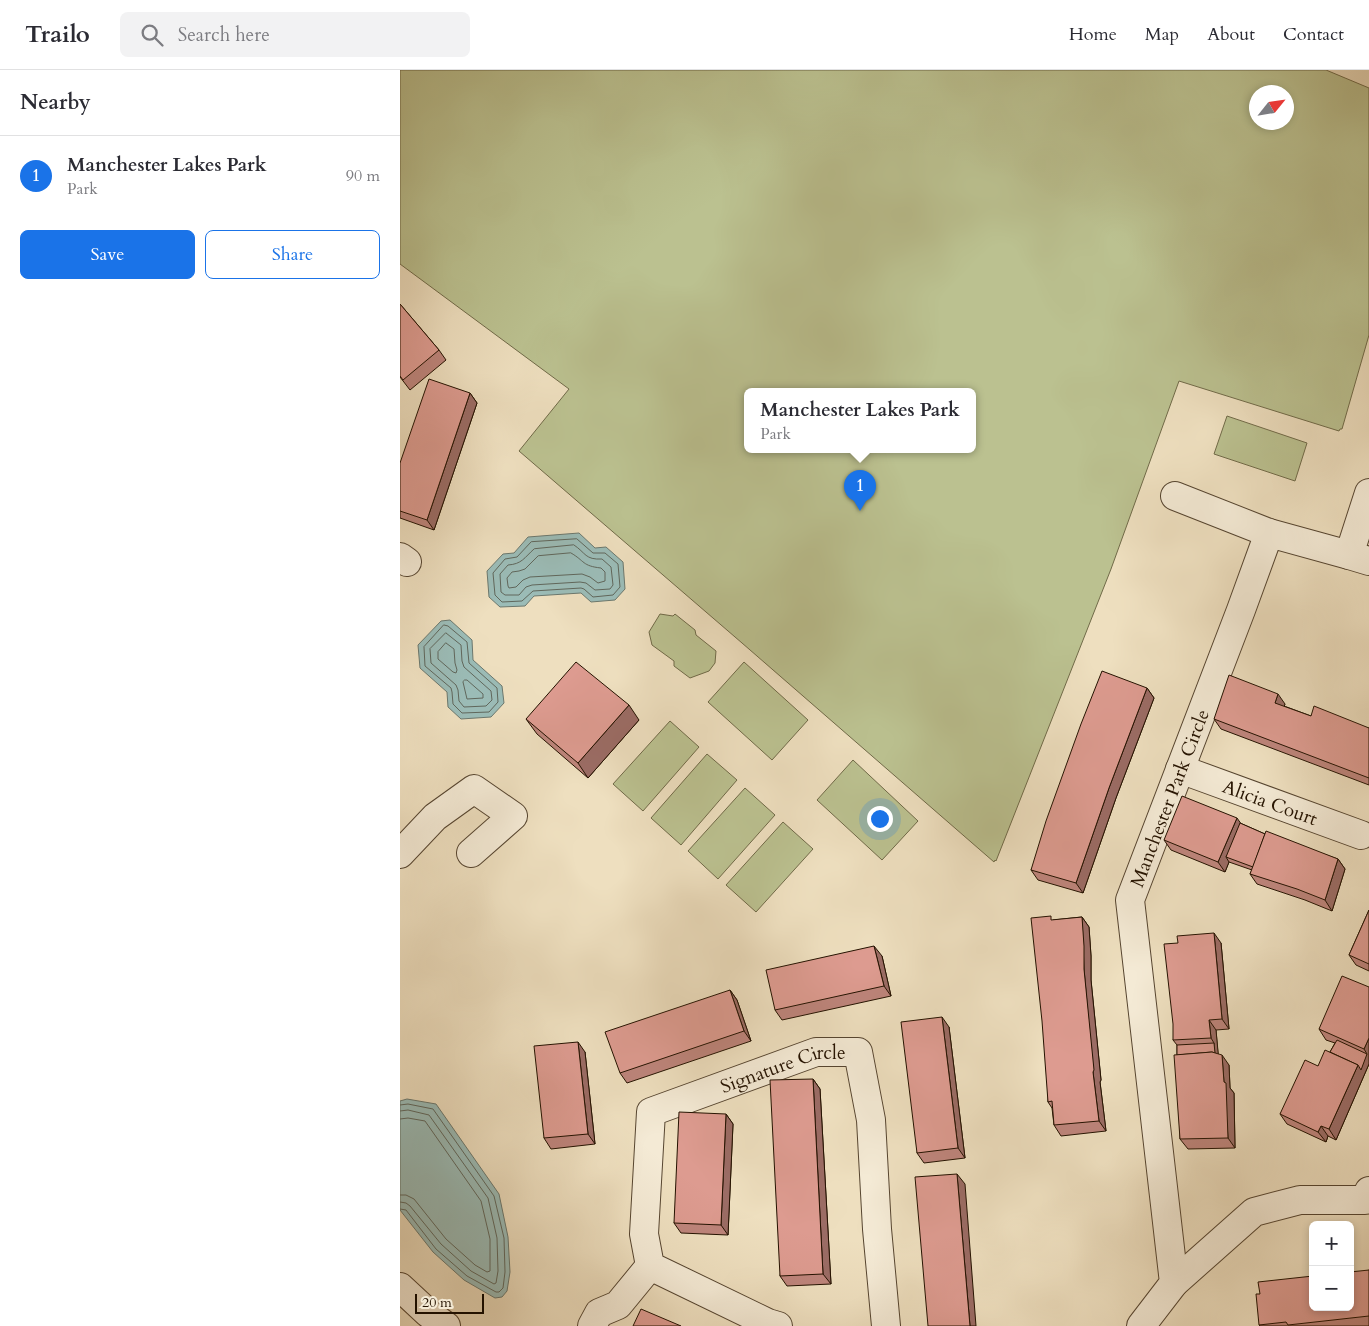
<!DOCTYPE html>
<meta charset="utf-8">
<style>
body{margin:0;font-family:Cardo,serif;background:#f2f2f3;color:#2b2b33}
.controls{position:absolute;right:15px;bottom:15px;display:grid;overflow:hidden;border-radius:8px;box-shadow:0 2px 8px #0003}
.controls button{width:45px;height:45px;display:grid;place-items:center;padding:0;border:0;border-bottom:1px solid #e1e1e2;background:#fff;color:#2b2b33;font:25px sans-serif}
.compass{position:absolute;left:849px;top:15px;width:45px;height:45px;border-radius:50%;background:#fff;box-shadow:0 2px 8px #0003;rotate:60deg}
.scale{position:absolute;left:15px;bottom:12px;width:69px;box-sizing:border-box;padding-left:5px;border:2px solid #241200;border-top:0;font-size:14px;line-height:18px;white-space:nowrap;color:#241200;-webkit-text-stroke:4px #f4ead5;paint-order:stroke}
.you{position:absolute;left:479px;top:748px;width:18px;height:18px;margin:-12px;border:4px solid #fff;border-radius:50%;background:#1a73e8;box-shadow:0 0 0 8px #1a73e833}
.badge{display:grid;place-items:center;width:32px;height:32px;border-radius:50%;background:#1a73e8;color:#fff;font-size:16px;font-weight:700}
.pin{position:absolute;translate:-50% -41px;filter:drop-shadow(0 1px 2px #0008)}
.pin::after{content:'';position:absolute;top:26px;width:18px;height:15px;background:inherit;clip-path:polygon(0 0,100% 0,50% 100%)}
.popup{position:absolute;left:344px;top:318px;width:232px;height:65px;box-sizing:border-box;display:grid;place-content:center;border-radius:8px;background:#fff;filter:drop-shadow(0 1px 4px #0005);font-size:16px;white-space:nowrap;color:#7c7c81}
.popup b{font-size:19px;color:#2b2b33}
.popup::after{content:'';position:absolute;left:50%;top:100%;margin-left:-10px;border:10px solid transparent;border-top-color:#fff}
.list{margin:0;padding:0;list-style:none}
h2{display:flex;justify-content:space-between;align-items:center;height:65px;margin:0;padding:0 20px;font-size:21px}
h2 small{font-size:16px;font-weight:400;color:#7c7c81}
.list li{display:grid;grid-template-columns:32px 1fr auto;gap:15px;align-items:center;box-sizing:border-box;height:80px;padding:0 20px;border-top:1px solid #e1e1e2}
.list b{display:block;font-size:19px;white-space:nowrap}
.list p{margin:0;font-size:16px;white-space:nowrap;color:#7c7c81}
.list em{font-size:16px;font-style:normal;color:#7c7c81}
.actions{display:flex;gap:10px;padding:15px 20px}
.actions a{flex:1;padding:11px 0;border:1px solid #1a73e8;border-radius:8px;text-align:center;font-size:18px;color:#1a73e8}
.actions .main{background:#1a73e8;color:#fff}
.icon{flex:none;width:28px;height:28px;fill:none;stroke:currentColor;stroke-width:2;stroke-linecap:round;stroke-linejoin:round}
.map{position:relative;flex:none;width:969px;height:1256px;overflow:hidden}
header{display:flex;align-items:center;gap:30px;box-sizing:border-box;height:70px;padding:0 25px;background:#fff;border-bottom:1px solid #e1e1e2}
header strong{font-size:24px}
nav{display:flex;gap:28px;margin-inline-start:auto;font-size:18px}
.search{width:350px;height:45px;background:#f2f2f3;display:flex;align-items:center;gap:12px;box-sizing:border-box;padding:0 18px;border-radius:8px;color:#7c7c81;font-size:19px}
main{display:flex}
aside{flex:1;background:#fff}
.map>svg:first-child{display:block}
</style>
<header>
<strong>Trailo</strong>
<div class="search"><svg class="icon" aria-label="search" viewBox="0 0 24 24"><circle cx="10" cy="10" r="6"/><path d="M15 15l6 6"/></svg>Search here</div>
<nav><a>Home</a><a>Map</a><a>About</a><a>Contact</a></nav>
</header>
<main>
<aside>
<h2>Nearby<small></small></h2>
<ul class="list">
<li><span class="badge">1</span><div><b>Manchester Lakes Park</b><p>Park</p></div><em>90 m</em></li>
</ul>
<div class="actions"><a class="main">Save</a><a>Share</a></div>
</aside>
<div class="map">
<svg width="969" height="1256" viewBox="0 0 969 1256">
<rect width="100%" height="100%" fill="#eedfbf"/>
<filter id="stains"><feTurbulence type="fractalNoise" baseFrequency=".004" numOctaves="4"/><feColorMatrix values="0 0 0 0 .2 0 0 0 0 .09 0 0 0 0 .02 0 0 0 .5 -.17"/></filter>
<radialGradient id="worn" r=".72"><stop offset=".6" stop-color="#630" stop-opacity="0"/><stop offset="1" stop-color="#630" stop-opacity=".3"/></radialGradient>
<g fill="#bbc190" stroke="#706a48" fill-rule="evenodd">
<path d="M0,0H926L969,18V265L942,359H940L939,361L779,311L711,499L596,791L595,790L594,792L342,573L119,381L169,319L0,194ZM856,22H886V52H856ZM348,322H572V380H348Z"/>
<path d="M827,346L907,373L895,411L814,384Z"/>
<path d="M260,544L273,546L275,544L295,560L296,565L316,581L315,593L309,601L290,608L274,596V591L252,575L249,562Z"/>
<path d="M344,592L408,650L372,690L308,632Z"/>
<path d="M270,651L299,677L243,741L213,714Z"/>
<path d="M307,684L337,710L281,775L251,748Z"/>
<path d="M453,690L518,751L482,790L417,730Z"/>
<path d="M345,718L375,745L318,809L288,781Z"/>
<path d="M383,752L413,779L356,842L326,815Z"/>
</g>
<g fill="#9bbcb7" stroke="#6b786e">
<path d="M179,463L195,478L206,477L223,492L225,519L215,530L191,532L181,523L134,526L125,536L100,537L89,527L87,501L103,484L114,483L128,467Z"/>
<path d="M50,550L72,570L73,590L102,616L104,633L91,647L61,649L48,637L47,622L20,598L18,575L41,551Z"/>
<path d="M7,1029L36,1034L99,1124L108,1167L110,1202L107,1221L102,1227L95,1228L64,1210L33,1182L0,1140V1031Z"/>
</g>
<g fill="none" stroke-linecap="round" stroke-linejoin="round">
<g stroke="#60675c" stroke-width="1">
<path d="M177,469L193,483H205L218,494L220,517L213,525L193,527L184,519L181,518L133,521L122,531L102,532L95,525L93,503L105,489L117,487L131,472Z"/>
<path d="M174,475C186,483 185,490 202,489L211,497L213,515L210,519L195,520L186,513L180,512L132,515L126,517L119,525H105L101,522L100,504L108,495C122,494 124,488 134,479Z"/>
<path d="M171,483C185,491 182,496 201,498L205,502V511L198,513L190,507L182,504L130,507L123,510L116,517L109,518L108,516L107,508L112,502L119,501L125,499L138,486Z"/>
<path d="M44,555L48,556L67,572L69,593L97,618L98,632L89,642L62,643L53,634L52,622L51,618L25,596L24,577Z"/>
<path d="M46,563L61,575L62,591L64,597L91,621L92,630L86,636L64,637L59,631L58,620L56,615L31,593L30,579Z"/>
<path d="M46,573L54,579L55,593L57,600L56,603L53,602L38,589V582Z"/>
<path d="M65,610H67L83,624V628L67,629L63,612Z"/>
<path d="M0,1035L8,1034L33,1039L94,1126L104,1168L105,1202L103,1218L99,1222H96L67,1206L36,1179L6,1140L0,1139"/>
<path d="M0,1041L8,1040L29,1045L88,1128L97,1168L98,1201L96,1213L94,1214L71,1201L41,1174L10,1136L6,1133L0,1132"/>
<path d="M0,1049L8,1048L25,1051L81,1131L90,1169V1201L87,1202L75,1195L46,1169L14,1129L6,1125H0"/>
</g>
<defs>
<g id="minor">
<path d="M775,426L869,463"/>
<path d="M949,485L969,423"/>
<path d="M0,487L7,492"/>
<path id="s1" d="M780,699L961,765"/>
<path d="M0,784L35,747L74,719L113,746L71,783"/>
<path d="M774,1213L854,1142L900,1130H965L969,1121"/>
<path d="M0,1217L28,1243L46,1256"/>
<path d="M192,1256L199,1243L218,1235L250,1196"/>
<path id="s2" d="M378,1256L368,1253L250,1196L244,1164L251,1042L416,982H458L471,1050L477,1159L486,1256"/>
<path id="s3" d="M741,1256L774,1213L730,830L841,540L869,463L949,485L969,491"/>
</g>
</defs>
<use href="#minor" stroke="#564530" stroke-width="30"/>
<use href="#minor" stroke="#f4ead5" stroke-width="28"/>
</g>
<g fill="#be857c" stroke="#241200">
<path d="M0,234L39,280L46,290L10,320L0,307Z"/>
<path d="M70,323L77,333L34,460L0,448V393Z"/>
<path d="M747,618L754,628L716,728L683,823L638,810L631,800Z"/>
<path d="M885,634L884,636L911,646L969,658V715L821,659L814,649Z"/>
<path d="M126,649L239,650L188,708L137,664Z"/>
<path d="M840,753L865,764L938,789L945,799L932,841L905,830L857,814L850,804L852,800L829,792L825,802L771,780L764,770Z"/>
<path d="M969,840V901L956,895L949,885Z"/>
<path d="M682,847L689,857L691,886V910L701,1010L700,1012L706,1061L661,1066L654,1055L652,1038L648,1032L653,850Z"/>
<path d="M821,873L829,959L816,960L818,984L829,995L830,1018L834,1023L835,1078L788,1079L780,1069L777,985V975L773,970Z"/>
<path d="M482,886L491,926L382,950L375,940Z"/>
<path d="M969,917V994L936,1070L928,1066L926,1072L887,1054L880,1044L930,982L935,973L926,970L919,959Z"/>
<path d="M330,920L337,930L351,971L227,1013L220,1003Z"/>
<path d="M549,957L565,1088L524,1093L517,1083Z"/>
<path d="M185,982L195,1074L151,1079L144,1068Z"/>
<path d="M413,1009L420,1019L431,1214L387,1216L380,1206Z"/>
<path d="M326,1044L333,1054L328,1165L281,1163L274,1153Z"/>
<path d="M969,1200V1256H860L859,1255Z"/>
</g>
<g fill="#9b6c65" stroke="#241200">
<path d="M70,323L77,333L34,460L27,450Z"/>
<path d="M747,618L754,628L716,728L683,823L676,813L709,718Z"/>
<path d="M878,624L885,634L882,643L875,633Z"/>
<path d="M229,635L239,650L188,708L178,693Z"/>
<path d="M837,748L844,758L826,787L829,792L825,802L818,792Z"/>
<path d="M938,789L945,799L932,841L925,830Z"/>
<path d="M682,847L689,857L691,886V910L701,1010L700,1012L706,1061L699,1051L693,1002L684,899Z"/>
<path d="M814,863L821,873L829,959L822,949Z"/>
<path d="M474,876L482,886L491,926L484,916Z"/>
<path d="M330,920L337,930L351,971L344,961Z"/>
<path d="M542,947L549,957L565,1088L558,1078Z"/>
<path d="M809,950L816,960L819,992L815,987L814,973L811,968Z"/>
<path d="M969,968V994L936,1070L929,1059L958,995L967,984L964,979Z"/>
<path d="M178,972L185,982L195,1074L188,1064Z"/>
<path d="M822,985L829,995L830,1018L834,1023L835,1078L828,1068Z"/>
<path d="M413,1009L420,1019L431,1214L423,1204Z"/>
<path d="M326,1044L333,1054L328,1165L321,1155Z"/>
<path d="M921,1056L928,1066L926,1072L918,1062Z"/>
<path d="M557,1104L565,1114L576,1256H570Z"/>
</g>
<g fill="#dd9b90" stroke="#241200">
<path d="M0,234L39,280L3,310L0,306Z"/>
<path d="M29,309L70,323L27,450L0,441V393Z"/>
<path d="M176,592L229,635L178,693L126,649Z"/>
<path d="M702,601L747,618L709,718L676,813L631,800L646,751L681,654Z"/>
<path d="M829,605L878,624L875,633L911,646L914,636L969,658V708L814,649Z"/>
<path d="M782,726L837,748L818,792L764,770Z"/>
<path d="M840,753L865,764L853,797L826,787Z"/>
<path d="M866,761L938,789L925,830L897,819L850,804Z"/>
<path d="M969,840V894L949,885Z"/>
<path d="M651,846V850L682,847L684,876V899L694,1000L693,1002L699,1051L654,1055L652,1031L648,1032L642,951L631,848Z"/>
<path d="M814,863L822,949L809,950L811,968L773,970V954L764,874L778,873L777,866Z"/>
<path d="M474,876L484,916L375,940L366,900Z"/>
<path d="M942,906L969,917V968L964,979L919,959Z"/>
<path d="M330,920L344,961L220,1003L205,962Z"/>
<path d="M542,947L558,1078L517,1083L501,952Z"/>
<path d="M937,970L967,984L961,1000L958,995L930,982Z"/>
<path d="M178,972L188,1064L144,1068L134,976Z"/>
<path d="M814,973L815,983L812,982L777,985V975Z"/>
<path d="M925,980L958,995L929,1059L921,1056L918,1062L880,1044L905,990L918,996Z"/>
<path d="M812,982L822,985L824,1012L826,1013L828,1068L780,1069L774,985Z"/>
<path d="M413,1009L423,1204L380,1206L370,1010Z"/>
<path d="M279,1042L326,1044L321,1155L274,1153Z"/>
<path d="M557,1104L570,1256H528L515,1107Z"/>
<path d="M969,1200V1246L888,1255L886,1252L859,1255L856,1224H860L858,1212L913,1206V1237H950V1202Z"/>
<path d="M241,1239L281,1256H233Z"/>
</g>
<g text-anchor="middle" stroke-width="4" stroke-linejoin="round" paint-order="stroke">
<g font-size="19" fill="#241200" stroke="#f4ead5">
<text dy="7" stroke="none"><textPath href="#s3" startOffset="549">Manchester Park Circle</textPath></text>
<text dy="7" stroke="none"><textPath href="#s1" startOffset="96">Alicia Court</textPath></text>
<text dy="7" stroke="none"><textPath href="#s2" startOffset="436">Signature Circle</textPath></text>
</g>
</g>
<rect width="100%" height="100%" filter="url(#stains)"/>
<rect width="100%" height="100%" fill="url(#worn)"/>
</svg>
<div class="controls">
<button>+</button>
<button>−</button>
</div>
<svg class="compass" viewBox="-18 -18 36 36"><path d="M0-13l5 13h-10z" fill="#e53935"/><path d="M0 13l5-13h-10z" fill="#7c7c81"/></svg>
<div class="scale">20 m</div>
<div class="you"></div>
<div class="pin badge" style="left:460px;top:441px">1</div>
<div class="popup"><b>Manchester Lakes Park</b>Park</div>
</div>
</main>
